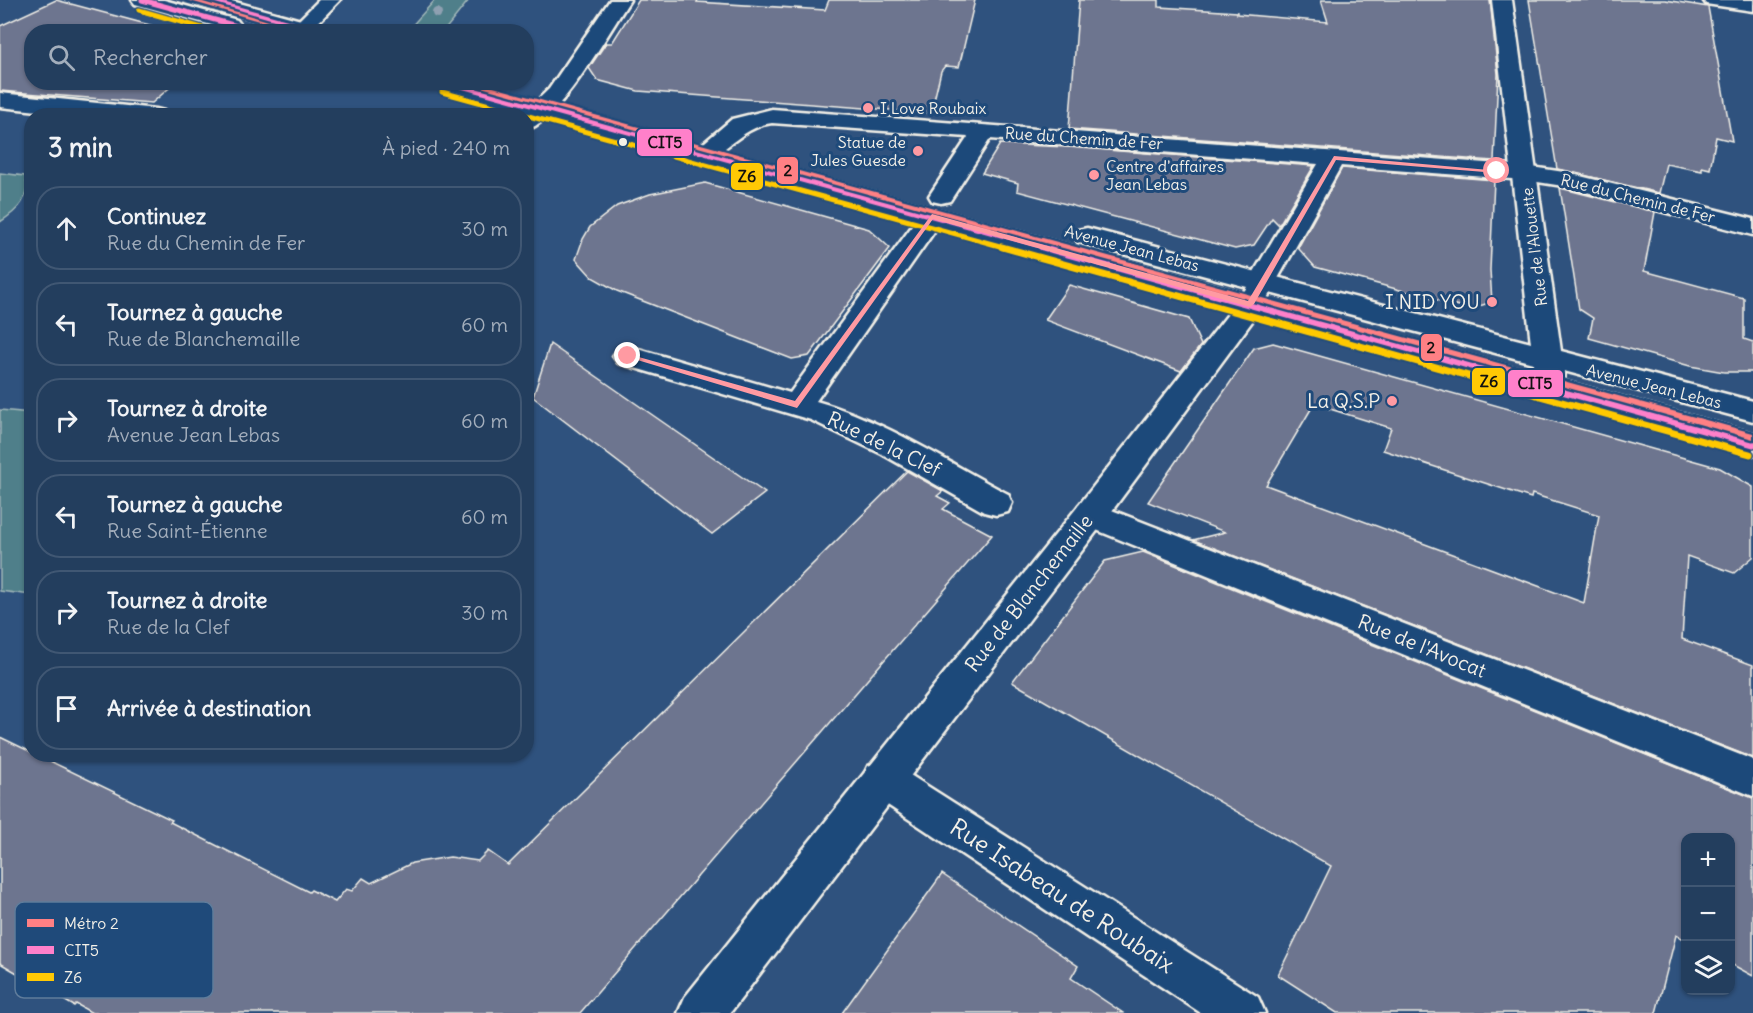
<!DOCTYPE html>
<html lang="fr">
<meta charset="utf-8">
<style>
body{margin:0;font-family:Delius,sans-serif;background:#2b4564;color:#f1f3f6}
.controls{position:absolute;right:18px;bottom:18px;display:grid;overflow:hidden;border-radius:12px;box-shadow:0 2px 4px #0004}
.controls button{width:54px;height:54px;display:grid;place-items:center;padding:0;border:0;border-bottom:2px solid #405773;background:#233e5e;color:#f1f3f6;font:30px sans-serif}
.stop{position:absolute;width:18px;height:18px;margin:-14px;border:4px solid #ff9aa2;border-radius:50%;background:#fff}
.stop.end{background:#ff9aa2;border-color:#fff;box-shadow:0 2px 6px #0008}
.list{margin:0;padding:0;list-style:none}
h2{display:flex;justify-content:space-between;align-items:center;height:78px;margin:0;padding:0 24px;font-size:26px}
h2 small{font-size:20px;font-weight:400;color:#a3aebc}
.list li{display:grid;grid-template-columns:39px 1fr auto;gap:18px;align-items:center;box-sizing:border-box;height:84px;margin:0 12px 12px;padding:0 12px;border:2px solid #405773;border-radius:24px}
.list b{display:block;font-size:22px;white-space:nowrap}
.list p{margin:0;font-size:20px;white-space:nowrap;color:#a3aebc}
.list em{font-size:20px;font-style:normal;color:#a3aebc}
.icon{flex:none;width:33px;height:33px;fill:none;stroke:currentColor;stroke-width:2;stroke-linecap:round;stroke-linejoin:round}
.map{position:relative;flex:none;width:1753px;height:1013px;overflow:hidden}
.search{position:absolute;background:#233e5e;box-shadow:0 2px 4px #0004;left:24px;top:24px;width:510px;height:66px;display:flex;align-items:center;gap:15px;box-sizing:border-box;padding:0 21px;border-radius:24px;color:#a3aebc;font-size:22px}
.panel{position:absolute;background:#233e5e;box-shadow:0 2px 4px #0004;left:24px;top:108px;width:510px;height:654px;border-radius:24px}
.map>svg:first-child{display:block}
</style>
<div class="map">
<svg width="1753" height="1013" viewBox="0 0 1753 1013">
<rect width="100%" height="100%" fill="#2f527e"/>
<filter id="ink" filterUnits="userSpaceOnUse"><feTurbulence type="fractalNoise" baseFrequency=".0167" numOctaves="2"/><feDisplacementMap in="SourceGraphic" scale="12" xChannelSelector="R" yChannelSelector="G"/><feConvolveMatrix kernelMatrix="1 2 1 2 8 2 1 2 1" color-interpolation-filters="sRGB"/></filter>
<g filter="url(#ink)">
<g fill="#4f7f8a" stroke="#a2b8b9" stroke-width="1.5">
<path d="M435,0H469L444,31L408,30Z"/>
<path d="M0,173L25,176C32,198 17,211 0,222Z"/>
<path d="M0,410L31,413V595L0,591Z"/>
</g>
<g fill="#6d748f" stroke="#f4f1e8" stroke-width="1.5" fill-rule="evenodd">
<path d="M56,0L176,32H32V82H176L152,103L0,91V26Z"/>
<path d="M639,0H698L697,2L825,10L829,0H975L959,67L945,66L941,71L931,113L638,91L597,80L589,68L606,43H612Z"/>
<path d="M1079,0H1159V7L1237,12V14L1328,22L1321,0H1490L1498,74L1494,161L1069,129Z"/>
<path d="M1529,0H1665L1708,7L1732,141L1716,137L1710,169L1702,167V171L1666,164L1659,193L1557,169Z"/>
<path d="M1000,144L1068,147L1314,166L1279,225L1272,218L1254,245L1235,249L1017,191L1018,183L982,173Z"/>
<path d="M1342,168L1494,180L1490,270L1492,302L1470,309L1315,267L1298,248Z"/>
<path d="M705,183L869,229L890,248L809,356L792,359L617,291L592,277L576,259L583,239L590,227L617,206L650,194Z"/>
<path d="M1560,188L1655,212L1644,271L1744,298V339L1753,342V372H1724L1690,366L1589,338L1593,318L1579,309Z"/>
<path d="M1069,285L1189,319L1201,345L1181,371L1045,320Z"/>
<path d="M1273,343L1720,468L1753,487V557L1734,573L1687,556L1682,639L1753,665V758L1193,540L1225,532L1148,502L1254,348ZM1314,404L1391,428L1383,450L1531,498L1532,494L1599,515L1584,603L1266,485Z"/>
<path d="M550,344L765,493L712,534L533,397Z"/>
<path d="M907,471L943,491L937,496L950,503L943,509L992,535L580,1013H92L76,1004L74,1006L0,963V737L172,820L170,822L309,892L311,890L335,902L346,889L352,891L363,878L371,883L412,863L450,857L478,861L488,851L508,865Z"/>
<path d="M1143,552L1753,798V976L1731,964V837H1686V940L1676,935L1656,1013H1337L1278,975L1331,866L1012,682L1105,561Z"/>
<path d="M942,874L1078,966L1071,978L1123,1013H842Z"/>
</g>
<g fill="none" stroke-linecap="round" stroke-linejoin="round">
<defs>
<g id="street">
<path d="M319,0H340L309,32H287Z"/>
<path d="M610,0H630C610,30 559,122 526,130V116H521L549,89Z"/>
<path d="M1703,0H1753V11L1706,4Z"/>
<path d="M0,93L156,109L164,111L167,116H85L0,107Z"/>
<path d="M772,109L1525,166L1564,172L1753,219V235L1563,186L1525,180L1341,166L1276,282L1272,288L1262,290L1252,288L1248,282L1318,164L990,139L950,201L941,203L932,201L929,196L968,137L772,123C738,127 719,164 696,158L692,153L732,119Z"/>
<path d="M932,208L941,211L945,216L816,401C883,420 946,461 1008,494L1012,503L1008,512L996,515L984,512L882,454L811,420L618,363L613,356L618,349L628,346L790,393L923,211Z"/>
<path d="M1091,502L1753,760V796L1079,523L1074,514L1079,505Z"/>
<path d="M882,761L896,766L1258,997L1265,1013H1201L868,792L862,779L868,766Z"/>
</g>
<g id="secondary">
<path d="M132,0H164L237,20L240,24L237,28L230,30L135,4Z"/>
<path d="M196,0H228L330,28L333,32H298L199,4Z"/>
<path d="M1492,0H1512L1561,351L1753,401V421L1564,371V381L1753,433V455L1256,316L1103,523L730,1013H678L685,997L1079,505L1232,309L437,87L434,82H472L1243,293L1247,287L1078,242L1074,236L1078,230L1087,228L1531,343ZM1270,293L1533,363L1534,373L1266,300Z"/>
</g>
</defs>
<use href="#street" stroke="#f4f1e8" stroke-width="5"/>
<use href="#secondary" stroke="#f4f1e8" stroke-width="5"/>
<use href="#street" fill="#1f4a7a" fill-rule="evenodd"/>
<use href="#secondary" fill="#1f4a7a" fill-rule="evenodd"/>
<defs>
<g id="bus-1-far1">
<path d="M142,0L255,31"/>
<path d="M206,0L321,32"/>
<path d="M447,82L1048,248"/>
</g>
<path id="bus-1" d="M1042,247L1753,444"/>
<g id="bus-2-far1">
<path d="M139,10L216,32"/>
<path d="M442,92L1007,248"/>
</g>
<path id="bus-2" d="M1002,247L1750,454"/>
</defs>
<use href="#bus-1-far1" stroke="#1f4a7a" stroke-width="8"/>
<use href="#bus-1" stroke="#1f4a7a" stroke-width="10"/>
<use href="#bus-2-far1" stroke="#1f4a7a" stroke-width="8"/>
<use href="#bus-2" stroke="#1f4a7a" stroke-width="10"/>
<use href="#bus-1-far1" stroke="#ff80ca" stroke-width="5"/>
<use href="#bus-1" stroke="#ff80ca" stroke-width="7"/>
<use href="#bus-2-far1" stroke="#ffc904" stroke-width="5"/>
<use href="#bus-2" stroke="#ffc904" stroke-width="7"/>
<defs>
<g id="metro-1">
<path d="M187,0H196L306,32H296Z"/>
<path d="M463,82H475L1753,433V439Z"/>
</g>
</defs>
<use href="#metro-1" stroke="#1f4a7a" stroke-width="5"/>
<use href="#metro-1" fill="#ff8084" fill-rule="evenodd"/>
</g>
<circle fill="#8ea0b1" cx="437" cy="13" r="5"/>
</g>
<path fill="#ff9aa2" d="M1334,156L1500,171L1497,173L1336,160L1254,304L1250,307L933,219L797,408L624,356L628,354L795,401L932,214L1248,301Z"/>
<g fill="#ff9aa2" stroke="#1f4a7a" stroke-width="2">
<circle cx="868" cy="108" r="6"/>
<circle cx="918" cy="151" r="6"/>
<circle cx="1094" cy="175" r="6"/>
<circle cx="1492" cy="302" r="6"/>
<circle cx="1392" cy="401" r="6"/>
</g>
<circle fill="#f4f1e8" stroke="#1f4a7a" stroke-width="2" cx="623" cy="142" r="5"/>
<g text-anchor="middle" stroke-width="6" stroke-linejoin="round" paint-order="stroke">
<g font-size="16" fill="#f4f1e8" stroke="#1f4a7a" text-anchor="start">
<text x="880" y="114">I Love Roubaix</text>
<text x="906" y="148" text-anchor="end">Statue de<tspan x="906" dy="18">Jules Guesde</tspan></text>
<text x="1106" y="172">Centre d'affaires<tspan x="1106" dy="18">Jean Lebas</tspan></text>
</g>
<g font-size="16" fill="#f4f1e8" stroke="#1f4a7a">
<text transform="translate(1084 138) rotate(4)" y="6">Rue du Chemin de Fer</text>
<text transform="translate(1638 198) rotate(14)" y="6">Rue du Chemin de Fer</text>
<text transform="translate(1534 247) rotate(-97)" y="6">Rue de l'Alouette</text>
<text transform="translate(1132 248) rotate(15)" y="6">Avenue Jean Lebas</text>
<text transform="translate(1654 386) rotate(14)" y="6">Avenue Jean Lebas</text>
</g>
<g font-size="20" fill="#f4f1e8" stroke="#1f4a7a" text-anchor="end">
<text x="1480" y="309">I NID YOU</text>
<text x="1380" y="408">La Q.S.P</text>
</g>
<g font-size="20" fill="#f4f1e8" stroke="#1f4a7a">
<text transform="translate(884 444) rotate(26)" y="7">Rue de la Clef</text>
<text transform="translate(1029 593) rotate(-52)" y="7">Rue de Blanchemaille</text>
<text transform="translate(1422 646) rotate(22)" y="7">Rue de l'Avocat</text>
</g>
<g font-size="24" fill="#f4f1e8" stroke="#1f4a7a">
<text transform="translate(1062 896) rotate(33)" y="8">Rue Isabeau de Roubaix</text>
</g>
</g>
<rect x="15" y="902" width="198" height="96" rx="9" fill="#1f4a7a" stroke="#5f7c9b" stroke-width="1.5"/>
<rect x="27" y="919" width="27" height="8" fill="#ff8084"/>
<rect x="27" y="946" width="27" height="8" fill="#ff80ca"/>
<rect x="27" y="973" width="27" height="8" fill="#ffc904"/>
<g font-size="16" fill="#f4f1e8">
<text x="64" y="929">Métro 2</text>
<text x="64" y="956">CIT5</text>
<text x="64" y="983">Z6</text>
</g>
<g stroke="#1f4a7a" stroke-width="2">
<rect x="636" y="128" width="57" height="29" rx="6" fill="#ff80ca"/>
<rect x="776" y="156" width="23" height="29" rx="6" fill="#ff8084"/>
<rect x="730" y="162" width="34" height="29" rx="6" fill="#ffc904"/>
<rect x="1420" y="333" width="23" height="29" rx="6" fill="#ff8084"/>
<rect x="1471" y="367" width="35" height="29" rx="6" fill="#ffc904"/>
<rect x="1507" y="369" width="57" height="29" rx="6" fill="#ff80ca"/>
</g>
<g font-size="16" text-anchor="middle" font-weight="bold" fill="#111">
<text x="665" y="148">CIT5</text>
<text x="788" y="176">2</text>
<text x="747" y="182">Z6</text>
<text x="1431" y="353">2</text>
<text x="1489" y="387">Z6</text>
<text x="1535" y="389">CIT5</text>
</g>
</svg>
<div class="controls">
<button>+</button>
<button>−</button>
<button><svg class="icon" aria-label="layers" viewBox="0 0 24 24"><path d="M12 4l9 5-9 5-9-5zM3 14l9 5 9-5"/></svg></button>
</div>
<div class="stop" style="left:1497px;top:171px"></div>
<div class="stop end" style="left:628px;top:356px"></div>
<div class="search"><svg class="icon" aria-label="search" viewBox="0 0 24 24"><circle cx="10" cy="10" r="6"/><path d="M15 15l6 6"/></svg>Rechercher</div>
<section class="panel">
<h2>3 min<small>À pied · 240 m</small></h2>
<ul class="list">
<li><svg class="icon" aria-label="ahead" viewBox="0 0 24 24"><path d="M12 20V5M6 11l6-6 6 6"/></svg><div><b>Continuez</b><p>Rue du Chemin de Fer</p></div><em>30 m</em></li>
<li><svg class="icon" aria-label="left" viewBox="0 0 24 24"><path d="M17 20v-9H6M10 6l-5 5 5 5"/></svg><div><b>Tournez à gauche</b><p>Rue de Blanchemaille</p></div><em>60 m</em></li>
<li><svg class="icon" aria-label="right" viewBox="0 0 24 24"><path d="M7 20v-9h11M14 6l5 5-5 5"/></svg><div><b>Tournez à droite</b><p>Avenue Jean Lebas</p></div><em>60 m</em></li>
<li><svg class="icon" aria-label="left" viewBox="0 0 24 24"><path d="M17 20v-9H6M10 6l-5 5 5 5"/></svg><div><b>Tournez à gauche</b><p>Rue Saint-Étienne</p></div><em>60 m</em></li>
<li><svg class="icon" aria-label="right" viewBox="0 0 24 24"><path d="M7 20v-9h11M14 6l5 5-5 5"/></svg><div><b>Tournez à droite</b><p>Rue de la Clef</p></div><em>30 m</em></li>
<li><svg class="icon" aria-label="arrive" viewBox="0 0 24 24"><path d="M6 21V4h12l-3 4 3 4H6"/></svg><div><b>Arrivée à destination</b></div></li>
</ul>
</section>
</div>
